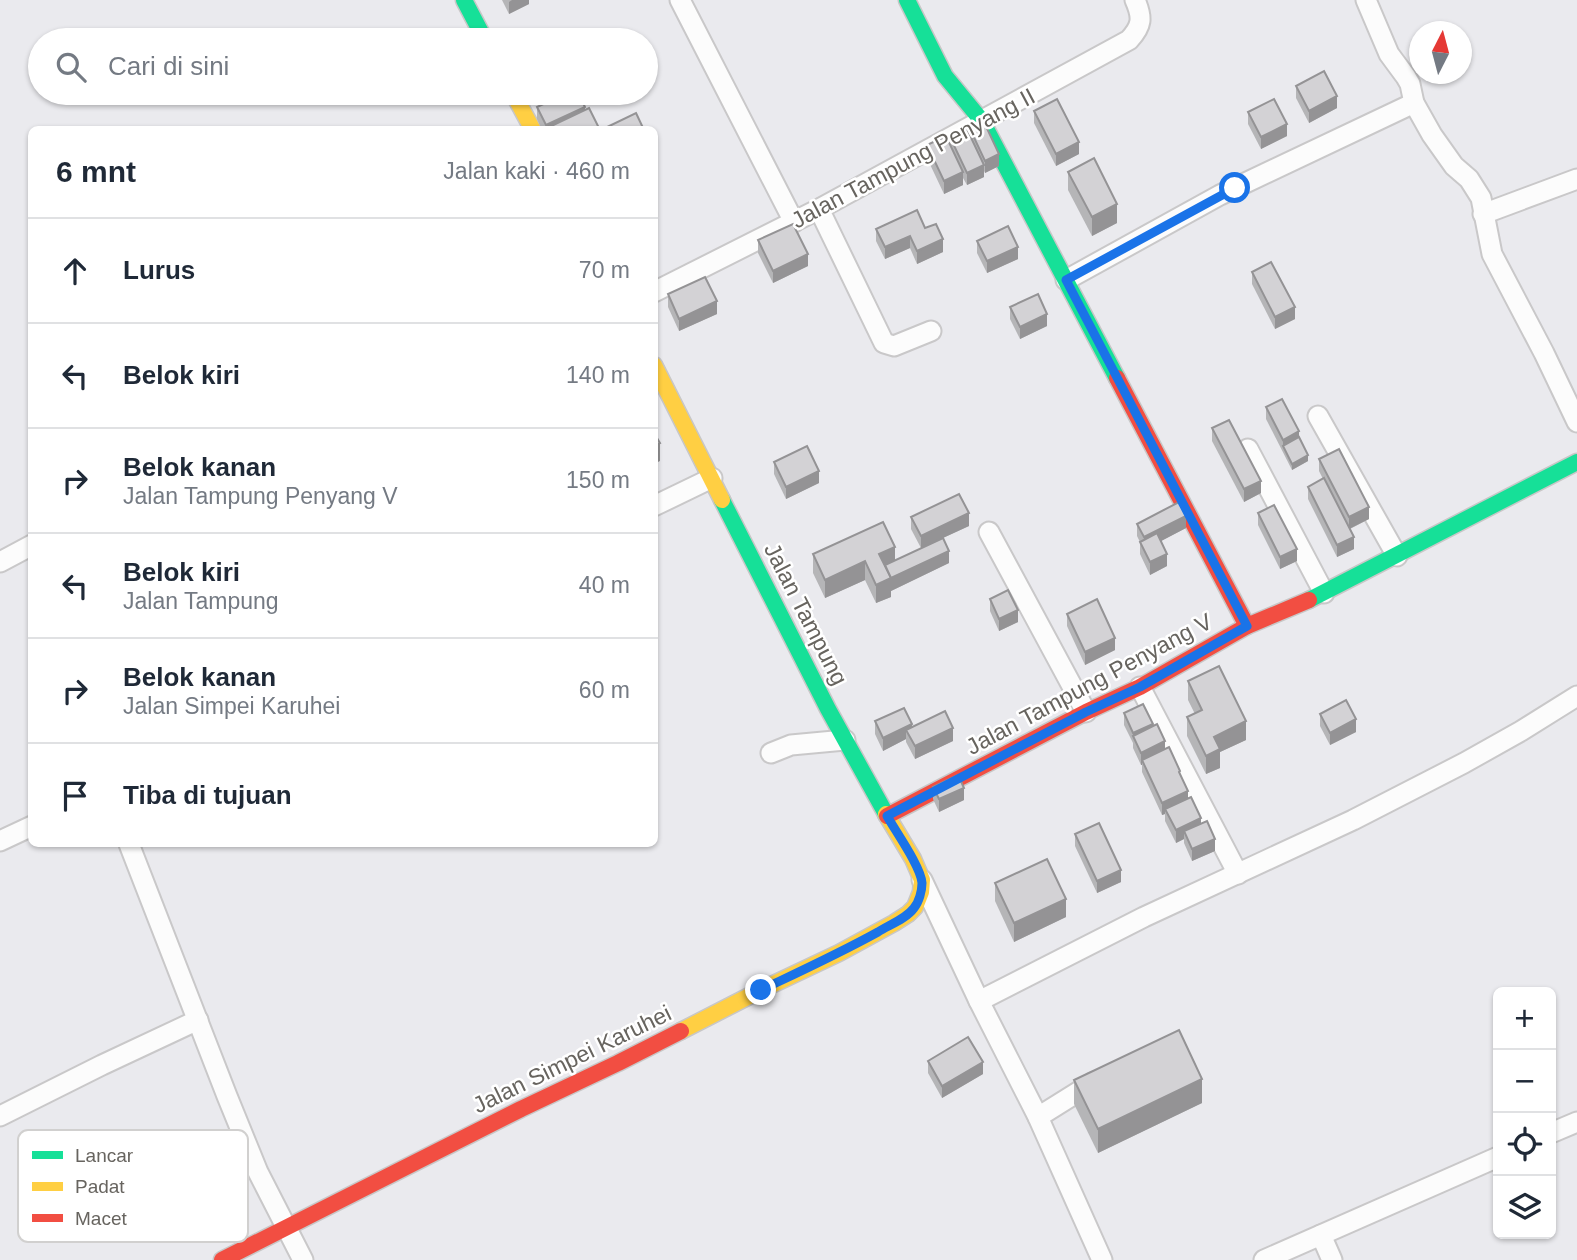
<!DOCTYPE html>
<html lang="id">
<meta charset="utf-8">
<style>
body{margin:0;font-family:Arial,sans-serif;background:#f2f2f3;color:#1f2937}
.controls{position:absolute;right:21px;bottom:21px;display:grid;overflow:hidden;border-radius:10px;box-shadow:0 2px 5px #0004}
.controls button{width:63px;height:63px;display:grid;place-items:center;padding:0;border:0;border-bottom:2px solid #e0e1e3;background:#fff;color:#1f2937;font:35px sans-serif}
.compass{position:absolute;left:1409px;top:21px;width:63px;height:63px;border-radius:50%;background:#fff;box-shadow:0 2px 5px #0004;rotate:6deg}
.stop{position:absolute;width:21px;height:21px;margin:-16px;border:5px solid #1a73e8;border-radius:50%;background:#fff}
.stop.end{background:#1a73e8;border-color:#fff;box-shadow:0 2px 7px #0008}
.list{margin:0;padding:0;list-style:none}
h2{display:flex;justify-content:space-between;align-items:center;height:91px;margin:0;padding:0 28px;font-size:30px}
h2 small{font-size:23px;font-weight:400;color:#747a83}
.list li{display:grid;grid-template-columns:46px 1fr auto;gap:21px;align-items:center;box-sizing:border-box;height:105px;padding:0 28px;border-top:2px solid #e0e1e3}
.list b{display:block;font-size:26px;white-space:nowrap}
.list p{margin:0;font-size:23px;white-space:nowrap;color:#747a83}
.list em{font-size:23px;font-style:normal;color:#747a83}
.icon{flex:none;width:38px;height:38px;fill:none;stroke:currentColor;stroke-width:2;stroke-linecap:round;stroke-linejoin:round}
.map{position:relative;flex:none;width:1577px;height:1260px;overflow:hidden}
.search{position:absolute;background:#fff;box-shadow:0 2px 5px #0004;left:28px;top:28px;width:630px;height:77px;display:flex;align-items:center;gap:18px;box-sizing:border-box;padding:0 24px;border-radius:38px;color:#747a83;font-size:26px}
.panel{position:absolute;background:#fff;box-shadow:0 2px 5px #0004;left:28px;top:126px;width:630px;height:721px;border-radius:10px}
.map>svg:first-child{display:block}
</style>
<div class="map">
<svg width="1577" height="1260" viewBox="0 0 1577 1260">
<rect width="100%" height="100%" fill="#eaeaee"/>
<g fill="none" stroke-linecap="round" stroke-linejoin="round">
<defs>
<g id="street">
<path d="M680,0L794,222"/>
<path d="M1366,0L1389,54L1406,77L1410,84L1414,103L1432,135L1454,166L1469,179L1481,198L1492,254L1544,353L1577,422"/>
<path d="M819,209L884,343L894,346L931,331"/>
<path d="M1483,214L1577,179"/>
<path d="M1066,280L1220,195L1414,103"/>
<path d="M654,292L819,209L1129,40C1142,26 1143,18 1135,0"/>
<path d="M1318,416L1397,556"/>
<path d="M1248,449L1324,593"/>
<path d="M654,506L712,478"/>
<path d="M989,532L1086,712"/>
<path d="M0,562L32,545"/>
<path d="M1140,687L1238,874"/>
<path d="M771,753L791,745L845,740"/>
<path d="M0,841L32,826"/>
<path d="M129,844L227,1096L258,1172L303,1260"/>
<path d="M922,880L979,1001L1038,1117L1102,1260"/>
<path d="M979,1001L1144,917L1353,820L1464,763L1521,731L1577,696"/>
<path d="M0,1116L102,1065L198,1020"/>
<path d="M1038,1117L1094,1082"/>
<path d="M1551,1133L1577,1122"/>
<path d="M1321,1235L1332,1260"/>
<path d="M1264,1260L1498,1157"/>
</g>
<g id="fast">
<path d="M464,0L485,40"/>
<path d="M907,0L945,76L982,121L1117,378"/>
<path d="M722,500L828,709L886,814"/>
<path d="M1309,600L1577,462"/>
</g>
<g id="slow">
<path d="M513,93L533,130"/>
<path d="M654,365L722,500"/>
<path d="M681,1031L761,990L839,953L894,923L908,914L915,907L921,892L922,880L913,859L886,814"/>
</g>
<g id="jam">
<path d="M1117,378L1247,626"/>
<path d="M887,816L1086,712L1140,687L1247,626L1309,600"/>
<path d="M222,1260L521,1109L618,1063L681,1031"/>
</g>
</defs>
<use href="#street" stroke="#c9c8c9" stroke-width="23"/>
<use href="#fast" stroke="#c8c7c7" stroke-width="19"/>
<use href="#slow" stroke="#c8c7c7" stroke-width="19"/>
<use href="#jam" stroke="#c8c7c7" stroke-width="19"/>
<use href="#street" stroke="#fcfcfc" stroke-width="19"/>
<use href="#fast" stroke="#16e098" stroke-width="16"/>
<use href="#slow" stroke="#ffcf43" stroke-width="16"/>
<use href="#jam" stroke="#f24e42" stroke-width="16"/>
</g>
<g fill="#b5b5b7">
<path d="M502,0H529V4L509,14Z"/>
<path d="M1296,86L1337,108L1309,123L1296,98Z"/>
<path d="M537,107L585,110L599,130H542L537,119Z"/>
<path d="M1034,111L1079,154L1056,166L1034,123Z"/>
<path d="M1248,112L1287,136L1261,149L1248,124Z"/>
<path d="M970,129L999,166L985,173L984,171V177L967,185L963,178V185L944,194L927,158V145L949,142V135H970Z"/>
<path d="M1068,172L1117,223L1092,236L1068,190Z"/>
<path d="M925,228L943,252L917,264L910,248L885,259L876,241V229Z"/>
<path d="M758,240L808,266L773,283L758,253Z"/>
<path d="M977,241L1018,259L987,273L977,253Z"/>
<path d="M1252,272L1295,319L1275,329L1252,284Z"/>
<path d="M668,294L717,314L679,331L668,307Z"/>
<path d="M1010,307L1047,326L1020,339L1010,319Z"/>
<path d="M1266,407L1299,437L1308,461L1292,470L1266,419Z"/>
<path d="M1212,428L1261,493L1244,502L1212,441Z"/>
<path d="M1319,459L1369,519L1350,529L1354,549L1337,557L1308,499V487L1323,479L1319,471Z"/>
<path d="M774,462L819,483L786,499L774,474Z"/>
<path d="M1258,513L1297,561L1280,569L1258,525Z"/>
<path d="M911,517L969,526L921,548L911,529Z"/>
<path d="M1137,524L1186,528L1161,541L1167,566L1150,575L1140,554V542L1137,536Z"/>
<path d="M813,554L895,561L949,563L891,591V589V597L876,603L865,580L825,598L813,573Z"/>
<path d="M990,599L1018,622L999,631L990,611Z"/>
<path d="M1067,614L1115,650L1085,665L1067,626Z"/>
<path d="M1188,681L1246,740L1220,752V768L1206,774L1187,736V717L1195,714L1188,700Z"/>
<path d="M1124,713L1165,749L1180,776L1188,798L1215,851L1192,861L1184,843V839L1176,843L1165,821V814L1162,815L1142,772V765H1141L1133,748V743L1124,725Z"/>
<path d="M1320,714L1356,732L1330,745L1320,726Z"/>
<path d="M875,721L912,727L953,741L915,759L906,742V739L883,751L875,734Z"/>
<path d="M933,787L964,800L939,812L933,799Z"/>
<path d="M1075,834L1121,882L1097,893L1075,846Z"/>
<path d="M995,883L1066,917L1014,942L995,901Z"/>
<path d="M928,1061L983,1074L942,1098L928,1073Z"/>
<path d="M1074,1080L1202,1103L1098,1153L1074,1104Z"/>
</g>
<g fill="#949395">
<path d="M512,0H529V4L509,14V2Z"/>
<path d="M1337,96V108L1309,123V111Z"/>
<path d="M585,107V119L547,128V130H546V125Z"/>
<path d="M1287,124V136L1261,149V137Z"/>
<path d="M1079,142V154L1056,166V154Z"/>
<path d="M999,154V166L985,173V161Z"/>
<path d="M984,165V177L967,185V173Z"/>
<path d="M963,172V185L944,194V181Z"/>
<path d="M1117,204V223L1092,236V217Z"/>
<path d="M910,236V248L885,259V247Z"/>
<path d="M943,239V252L917,264V251Z"/>
<path d="M1018,247V259L987,273V261Z"/>
<path d="M808,254V266L773,283V271Z"/>
<path d="M717,301V314L679,331V319Z"/>
<path d="M1295,307V319L1275,329V317Z"/>
<path d="M1047,314V326L1020,339V327Z"/>
<path d="M657,398V410L654,411V399Z"/>
<path d="M1299,431V444L1283,446V440Z"/>
<path d="M660,443V461L654,464V446Z"/>
<path d="M1308,455V461L1292,470V464Z"/>
<path d="M819,471V483L786,499V487Z"/>
<path d="M1261,481V493L1244,502V489Z"/>
<path d="M1369,507V519L1349,529V517Z"/>
<path d="M969,513V526L921,548V536Z"/>
<path d="M1186,516V528L1144,550V537Z"/>
<path d="M1354,537V549L1337,557V545Z"/>
<path d="M895,547V566L885,570L879,554Z"/>
<path d="M1297,549V561L1280,569V557Z"/>
<path d="M949,551V563L891,591V578Z"/>
<path d="M1167,554V566L1150,575V562Z"/>
<path d="M865,561V580L825,598V580Z"/>
<path d="M891,578V597L876,603V585Z"/>
<path d="M1018,610V622L999,631V619Z"/>
<path d="M1115,638V650L1085,665V652Z"/>
<path d="M1356,719V732L1330,745V733Z"/>
<path d="M1246,721V740L1220,752V768L1206,774V756L1214,737Z"/>
<path d="M912,724V737L906,730V739L883,751V738Z"/>
<path d="M1153,724V736L1133,738V733Z"/>
<path d="M953,728V741L915,759V746Z"/>
<path d="M1165,741V754L1142,760V765H1141V753Z"/>
<path d="M964,788V800L939,812V799Z"/>
<path d="M1188,791V803L1165,809V814L1162,815V803Z"/>
<path d="M1201,818V831H1184V839L1176,843V830Z"/>
<path d="M1215,839V851L1192,861V849Z"/>
<path d="M1121,870V882L1097,893V881Z"/>
<path d="M1066,899V917L1014,942V923Z"/>
<path d="M983,1062V1074L942,1098V1086Z"/>
<path d="M1202,1079V1103L1098,1153V1129Z"/>
</g>
<g fill="#d3d2d5" stroke="#949395" stroke-width="2">
<path d="M1324,71L1337,96L1309,111L1296,86Z"/>
<path d="M567,93H578L585,107L546,125L537,107Z"/>
<path d="M1057,99L1079,142L1056,154L1034,111Z"/>
<path d="M1274,99L1287,124L1261,137L1248,112Z"/>
<path d="M589,108L599,128L595,130H548L547,128Z"/>
<path d="M636,113L644,130H601Z"/>
<path d="M984,122L999,154L985,161L970,129Z"/>
<path d="M966,127L984,165L967,173L949,135Z"/>
<path d="M946,136L963,172L944,181L927,145Z"/>
<path d="M1094,158L1117,204L1092,217L1068,172Z"/>
<path d="M917,210L925,228L936,224L943,239L917,251L910,236L885,247L876,229Z"/>
<path d="M793,224L808,254L773,271L758,240Z"/>
<path d="M1008,226L1018,247L987,261L977,241Z"/>
<path d="M1271,262L1295,307L1275,317L1252,272Z"/>
<path d="M705,277L717,301L679,319L668,294Z"/>
<path d="M1038,294L1047,314L1020,327L1010,307Z"/>
<path d="M1282,399L1299,431L1283,440L1266,407Z"/>
<path d="M1229,420L1261,481L1244,489L1212,428Z"/>
<path d="M654,433L660,443L654,446Z"/>
<path d="M1299,437L1308,455L1292,464L1283,446Z"/>
<path d="M807,446L819,471L786,487L774,462Z"/>
<path d="M1339,449L1369,507L1349,517L1319,459Z"/>
<path d="M1324,478L1354,537L1337,545L1308,487Z"/>
<path d="M959,494L969,513L921,536L911,517Z"/>
<path d="M1179,502L1186,516L1144,537L1137,524Z"/>
<path d="M1274,505L1297,549L1280,557L1258,513Z"/>
<path d="M883,522L895,547L879,554L891,578L876,585L865,561L825,580L813,554Z"/>
<path d="M1157,533L1167,554L1150,562L1140,542Z"/>
<path d="M943,538L949,551L891,578L885,565Z"/>
<path d="M1008,590L1018,610L999,619L990,599Z"/>
<path d="M1097,599L1115,638L1085,652L1067,614Z"/>
<path d="M1219,666L1246,721L1214,737L1220,749L1206,756L1187,717L1202,710L1188,681Z"/>
<path d="M1346,700L1356,719L1330,733L1320,714Z"/>
<path d="M1143,704L1153,724L1133,733L1124,713Z"/>
<path d="M904,708L912,724L883,738L875,721Z"/>
<path d="M945,711L953,728L915,746L906,730Z"/>
<path d="M1157,724L1165,741L1141,753L1133,736Z"/>
<path d="M1169,747L1180,771L1179,772L1188,791L1162,803L1142,760Z"/>
<path d="M958,775L964,788L939,799L933,787Z"/>
<path d="M1191,797L1201,818L1176,830L1165,809Z"/>
<path d="M1207,821L1215,839L1192,849L1184,831Z"/>
<path d="M1099,823L1121,870L1097,881L1075,834Z"/>
<path d="M1047,859L1066,899L1014,923L995,883Z"/>
<path d="M1179,1030L1202,1079L1098,1129L1074,1080Z"/>
<path d="M968,1037L983,1062L942,1086L928,1061Z"/>
</g>
<g fill="none" stroke-linecap="round" stroke-linejoin="round">
<path stroke="#1a73e8" stroke-width="9" d="M761,990C801,971 840,953 878,932C889,925 906,919 914,908C919,902 922,891 922,883C921,867 896,832 887,816L1086,712L1140,687L1247,626L1066,280L1235,188"/>
</g>
<g text-anchor="middle" stroke-width="5" stroke-linejoin="round" paint-order="stroke">
<g font-size="23" fill="#67645f" stroke="#fff">
<text transform="translate(913 158) rotate(-28)" y="8">Jalan Tampung Penyang II</text>
<text transform="translate(806 614) rotate(63)" y="8">Jalan Tampung</text>
<text transform="translate(1089 684) rotate(-28)" y="8">Jalan Tampung Penyang V</text>
<text transform="translate(572 1059) rotate(-26)" y="8">Jalan Simpei Karuhei</text>
</g>
</g>
<rect x="18" y="1130" width="230" height="112" rx="10" fill="#fff" stroke="#d1d0cf" stroke-width="2"/>
<rect x="32" y="1151" width="31" height="8" fill="#16e098"/>
<rect x="32" y="1182" width="31" height="9" fill="#ffcf43"/>
<rect x="32" y="1214" width="31" height="8" fill="#f24e42"/>
<g font-size="19" fill="#67645f">
<text x="75" y="1162">Lancar</text>
<text x="75" y="1193">Padat</text>
<text x="75" y="1225">Macet</text>
</g>
</svg>
<div class="controls">
<button>+</button>
<button>−</button>
<button><svg class="icon" aria-label="locate" viewBox="0 0 24 24"><circle cx="12" cy="12" r="6"/><path d="M12 2v4M12 18v4M2 12h4M18 12h4"/></svg></button>
<button><svg class="icon" aria-label="layers" viewBox="0 0 24 24"><path d="M12 4l9 5-9 5-9-5zM3 14l9 5 9-5"/></svg></button>
</div>
<svg class="compass" viewBox="-18 -18 36 36"><path d="M0-13l5 13h-10z" fill="#e53935"/><path d="M0 13l5-13h-10z" fill="#747a83"/></svg>
<div class="stop" style="left:1235px;top:188px"></div>
<div class="stop end" style="left:761px;top:990px"></div>
<div class="search"><svg class="icon" aria-label="search" viewBox="0 0 24 24"><circle cx="10" cy="10" r="6"/><path d="M15 15l6 6"/></svg>Cari di sini</div>
<section class="panel">
<h2>6 mnt<small>Jalan kaki · 460 m</small></h2>
<ul class="list">
<li><svg class="icon" aria-label="ahead" viewBox="0 0 24 24"><path d="M12 20V5M6 11l6-6 6 6"/></svg><div><b>Lurus</b></div><em>70 m</em></li>
<li><svg class="icon" aria-label="left" viewBox="0 0 24 24"><path d="M17 20v-9H6M10 6l-5 5 5 5"/></svg><div><b>Belok kiri</b></div><em>140 m</em></li>
<li><svg class="icon" aria-label="right" viewBox="0 0 24 24"><path d="M7 20v-9h11M14 6l5 5-5 5"/></svg><div><b>Belok kanan</b><p>Jalan Tampung Penyang V</p></div><em>150 m</em></li>
<li><svg class="icon" aria-label="left" viewBox="0 0 24 24"><path d="M17 20v-9H6M10 6l-5 5 5 5"/></svg><div><b>Belok kiri</b><p>Jalan Tampung</p></div><em>40 m</em></li>
<li><svg class="icon" aria-label="right" viewBox="0 0 24 24"><path d="M7 20v-9h11M14 6l5 5-5 5"/></svg><div><b>Belok kanan</b><p>Jalan Simpei Karuhei</p></div><em>60 m</em></li>
<li><svg class="icon" aria-label="arrive" viewBox="0 0 24 24"><path d="M6 21V4h12l-3 4 3 4H6"/></svg><div><b>Tiba di tujuan</b></div></li>
</ul>
</section>
</div>
